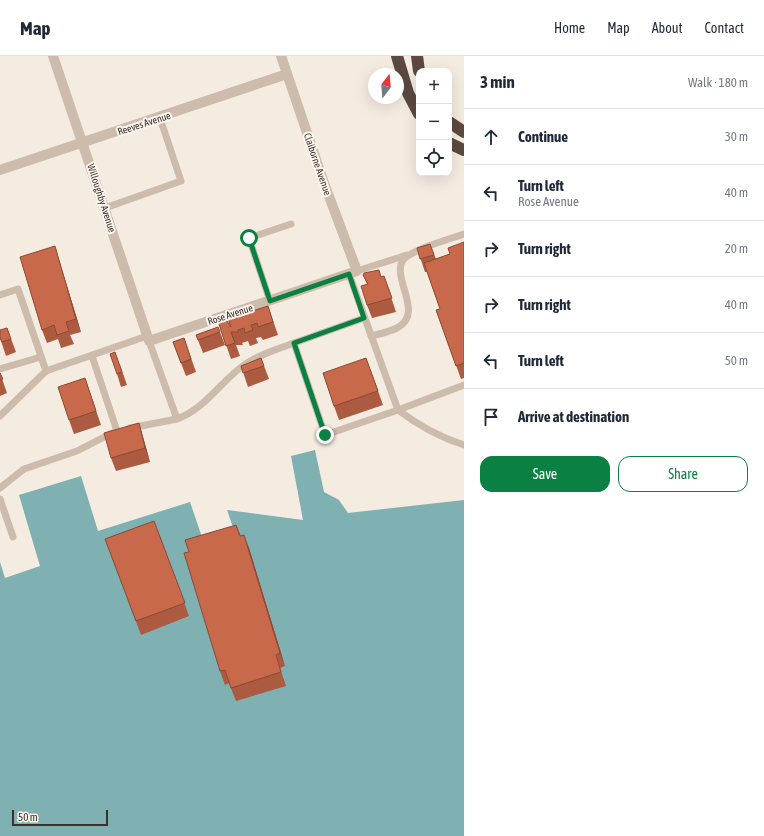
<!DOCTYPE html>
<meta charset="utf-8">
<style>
body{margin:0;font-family:"Asap Condensed",sans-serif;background:#f2f2f3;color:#1f2937}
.controls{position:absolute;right:12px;top:12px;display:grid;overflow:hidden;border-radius:8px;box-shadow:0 4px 16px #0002}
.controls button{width:36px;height:36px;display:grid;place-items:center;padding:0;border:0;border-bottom:1px solid #e0e1e3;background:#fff;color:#1f2937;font:20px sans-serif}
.compass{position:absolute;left:368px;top:12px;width:36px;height:36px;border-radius:50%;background:#fff;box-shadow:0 4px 16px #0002;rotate:16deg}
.scale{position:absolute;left:12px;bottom:10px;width:96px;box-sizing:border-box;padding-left:4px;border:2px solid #3b302b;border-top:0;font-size:11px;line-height:14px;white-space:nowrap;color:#3b302b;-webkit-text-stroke:3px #fbf5ee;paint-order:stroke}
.stop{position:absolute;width:12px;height:12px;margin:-9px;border:3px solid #0b8043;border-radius:50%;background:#fff}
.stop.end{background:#0b8043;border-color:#fff;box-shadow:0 1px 4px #0008}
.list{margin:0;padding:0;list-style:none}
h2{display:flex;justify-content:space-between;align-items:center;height:52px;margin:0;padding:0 16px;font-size:17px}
h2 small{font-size:13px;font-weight:400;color:#747a83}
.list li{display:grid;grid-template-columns:26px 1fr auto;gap:12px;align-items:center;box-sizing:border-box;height:56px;padding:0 16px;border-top:1px solid #e0e1e3}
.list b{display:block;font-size:15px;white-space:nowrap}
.list p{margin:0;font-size:13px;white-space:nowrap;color:#747a83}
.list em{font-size:13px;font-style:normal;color:#747a83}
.actions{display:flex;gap:8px;padding:12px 16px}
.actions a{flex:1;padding:9px 0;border:1px solid #0b8043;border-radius:12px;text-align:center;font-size:14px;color:#0b8043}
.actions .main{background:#0b8043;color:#fff}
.icon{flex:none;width:22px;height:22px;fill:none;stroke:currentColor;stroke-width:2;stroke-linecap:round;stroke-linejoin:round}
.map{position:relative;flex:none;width:464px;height:780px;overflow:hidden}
header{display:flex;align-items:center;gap:24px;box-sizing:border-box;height:56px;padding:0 20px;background:#fff;border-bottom:1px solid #e0e1e3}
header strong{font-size:19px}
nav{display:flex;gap:22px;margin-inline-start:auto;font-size:14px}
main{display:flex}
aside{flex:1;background:#fff}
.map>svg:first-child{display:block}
</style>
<header>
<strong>Map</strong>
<nav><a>Home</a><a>Map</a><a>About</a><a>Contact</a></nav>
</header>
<main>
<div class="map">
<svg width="464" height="780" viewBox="0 0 464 780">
<rect width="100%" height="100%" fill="#f4ebe1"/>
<path fill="#7fb0b2" d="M315,394L324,436L339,444L348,457L464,444V780H0V506L5,522L40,510L19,439L81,420L98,475L190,446L204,487L235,477L227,454L303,464L291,400Z"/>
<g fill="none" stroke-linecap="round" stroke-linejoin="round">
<g stroke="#cdbbac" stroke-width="7">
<path d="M105,152L181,125L160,62"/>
<path d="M357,215L407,199"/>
<path d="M0,239L18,233L46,315L147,280"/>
<path d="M270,245L249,182L291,168"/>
<path d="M371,280C379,278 389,276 397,272C426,257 389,220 404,203C413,193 450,183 464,178"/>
<path d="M149,285L177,363C205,353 220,326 244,309C258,299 277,293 294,287L325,379L398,354L349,218"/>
<path d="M294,287L364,262"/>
<path d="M92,300L117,375"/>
<path d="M0,313L41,301"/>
<path d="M398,354C419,370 439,381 464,389"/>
<path d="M398,354L464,329"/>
<path d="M0,360L46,315"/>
<path d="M130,372L177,363"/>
<path d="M0,432L24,413L77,395L112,377"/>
<path d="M0,443L13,481"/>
</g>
<g stroke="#cdbbac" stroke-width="10">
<path d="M53,0L149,285L357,215L324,127L281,0"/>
<path d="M0,114L287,18"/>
</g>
<g stroke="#5c4a42" stroke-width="12">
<path d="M397,0L408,37L419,58"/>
<path d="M417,0L419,15"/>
<path d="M449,66L464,76"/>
<path d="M449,87L464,94"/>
</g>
</g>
<g fill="#ac5a40">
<path d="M464,186V322L461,323L436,254L440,253L427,216H425L417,192L430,188L436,203L450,198Z"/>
<path d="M59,204L81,276L70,279L74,288L61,292L58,283L47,287L42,274Z"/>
<path d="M363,219L381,221L384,220L396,256L372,262L367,249V228Z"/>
<path d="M268,250L278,279L263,284L261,281L256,282L258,287L250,290L248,285L242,287L243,289H236L240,300L231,303L219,268L231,271Z"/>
<path d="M218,271L225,289L203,297L196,279Z"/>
<path d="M7,272L16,296L6,300L0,282Z"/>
<path d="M184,282L196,316L186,320L173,286Z"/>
<path d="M261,302L269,323L248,331L241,310Z"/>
<path d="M120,309L127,329L121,331L117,318Z"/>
<path d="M371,315L383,349L339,364L334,350Z"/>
<path d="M0,317L7,337L0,340Z"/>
<path d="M85,322L101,369L74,378L69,364Z"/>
<path d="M139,367L143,381L150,406L116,415L111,402Z"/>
<path d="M154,465L189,560L141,579L105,483Z"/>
<path d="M236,469L241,480L249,492L285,610L280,612L286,630L236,645L229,627L225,629L220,615L189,496Z"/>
</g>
<g fill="#8c4a34">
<path d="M55,190L59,204L81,276L76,263Z"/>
<path d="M139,367L143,381L150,406L145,392Z"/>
<path d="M244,479L249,492L285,610L280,597Z"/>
</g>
<g fill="#c8694b" stroke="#8c4a34">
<path d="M464,186V307L456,310L436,254L440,253L424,207L450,198L448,192Z"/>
<path d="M430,188L434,199L420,203L417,192Z"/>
<path d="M55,190L76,263L66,266L69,275L57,279L54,269L42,274L20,201Z"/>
<path d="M379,214L381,221L384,220L392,242L367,249L361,230L368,228L363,219L364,217Z"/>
<path d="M268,250L273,266L258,271L257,267L251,269L253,274L245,277L244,272L238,274V276H231L235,287L226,290L219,268L227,265L231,271L228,263Z"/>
<path d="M218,271L220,276L198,284L196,279Z"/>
<path d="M7,272L11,283L2,286L0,282V274Z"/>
<path d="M184,282L191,303L181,307L173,286Z"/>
<path d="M115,296L122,316L117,318L110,298Z"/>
<path d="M261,302L264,310L243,317L241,310Z"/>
<path d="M366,302L378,335L334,350L323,317Z"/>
<path d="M0,317L3,323L0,324Z"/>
<path d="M85,322L96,355L69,364L58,331Z"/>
<path d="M139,367L145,392L111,402L104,377Z"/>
<path d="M154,465L185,547L136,565L105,483Z"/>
<path d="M236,469L240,480L244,479L280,597L276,599L281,616L231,632L225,614L220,615L184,497L189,496L185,484Z"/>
</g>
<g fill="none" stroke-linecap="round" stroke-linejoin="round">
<path stroke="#0b8043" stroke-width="5" d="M249,182L270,245L349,218L364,262L294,287L325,379"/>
</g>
<g text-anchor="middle" stroke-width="4" stroke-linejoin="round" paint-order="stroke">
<g font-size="10" fill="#3b302b" stroke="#fbf5ee">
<text transform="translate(144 67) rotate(-18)" y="4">Reeves Avenue</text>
<text transform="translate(318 108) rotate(71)" y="4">Claiborne Avenue</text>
<text transform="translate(102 142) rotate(72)" y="4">Willoughby Avenue</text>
<text transform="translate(230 258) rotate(-18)" y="4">Rose Avenue</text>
</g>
</g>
</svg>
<div class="controls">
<button>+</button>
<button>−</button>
<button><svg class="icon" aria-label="locate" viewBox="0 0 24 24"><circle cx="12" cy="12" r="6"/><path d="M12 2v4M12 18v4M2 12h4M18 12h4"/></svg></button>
</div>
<svg class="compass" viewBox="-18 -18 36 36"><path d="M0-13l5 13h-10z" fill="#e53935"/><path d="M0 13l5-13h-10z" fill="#747a83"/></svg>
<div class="scale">50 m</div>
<div class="stop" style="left:249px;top:182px"></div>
<div class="stop end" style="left:325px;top:379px"></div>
</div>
<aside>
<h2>3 min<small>Walk · 180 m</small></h2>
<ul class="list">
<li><svg class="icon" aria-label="ahead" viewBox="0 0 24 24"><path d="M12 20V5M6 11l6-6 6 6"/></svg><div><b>Continue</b></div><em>30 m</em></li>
<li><svg class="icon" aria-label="left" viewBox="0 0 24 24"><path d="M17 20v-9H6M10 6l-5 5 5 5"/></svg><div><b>Turn left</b><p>Rose Avenue</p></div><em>40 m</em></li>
<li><svg class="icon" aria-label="right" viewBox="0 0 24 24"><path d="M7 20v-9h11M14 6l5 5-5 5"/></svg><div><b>Turn right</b></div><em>20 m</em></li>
<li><svg class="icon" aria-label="right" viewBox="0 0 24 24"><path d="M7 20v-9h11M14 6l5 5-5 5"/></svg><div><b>Turn right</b></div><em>40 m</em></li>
<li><svg class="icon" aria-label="left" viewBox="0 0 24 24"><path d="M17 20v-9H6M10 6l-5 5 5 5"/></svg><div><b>Turn left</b></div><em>50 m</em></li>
<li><svg class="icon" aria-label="arrive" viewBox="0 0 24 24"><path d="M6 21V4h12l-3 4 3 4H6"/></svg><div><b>Arrive at destination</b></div></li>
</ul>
<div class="actions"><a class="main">Save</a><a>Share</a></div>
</aside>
</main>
